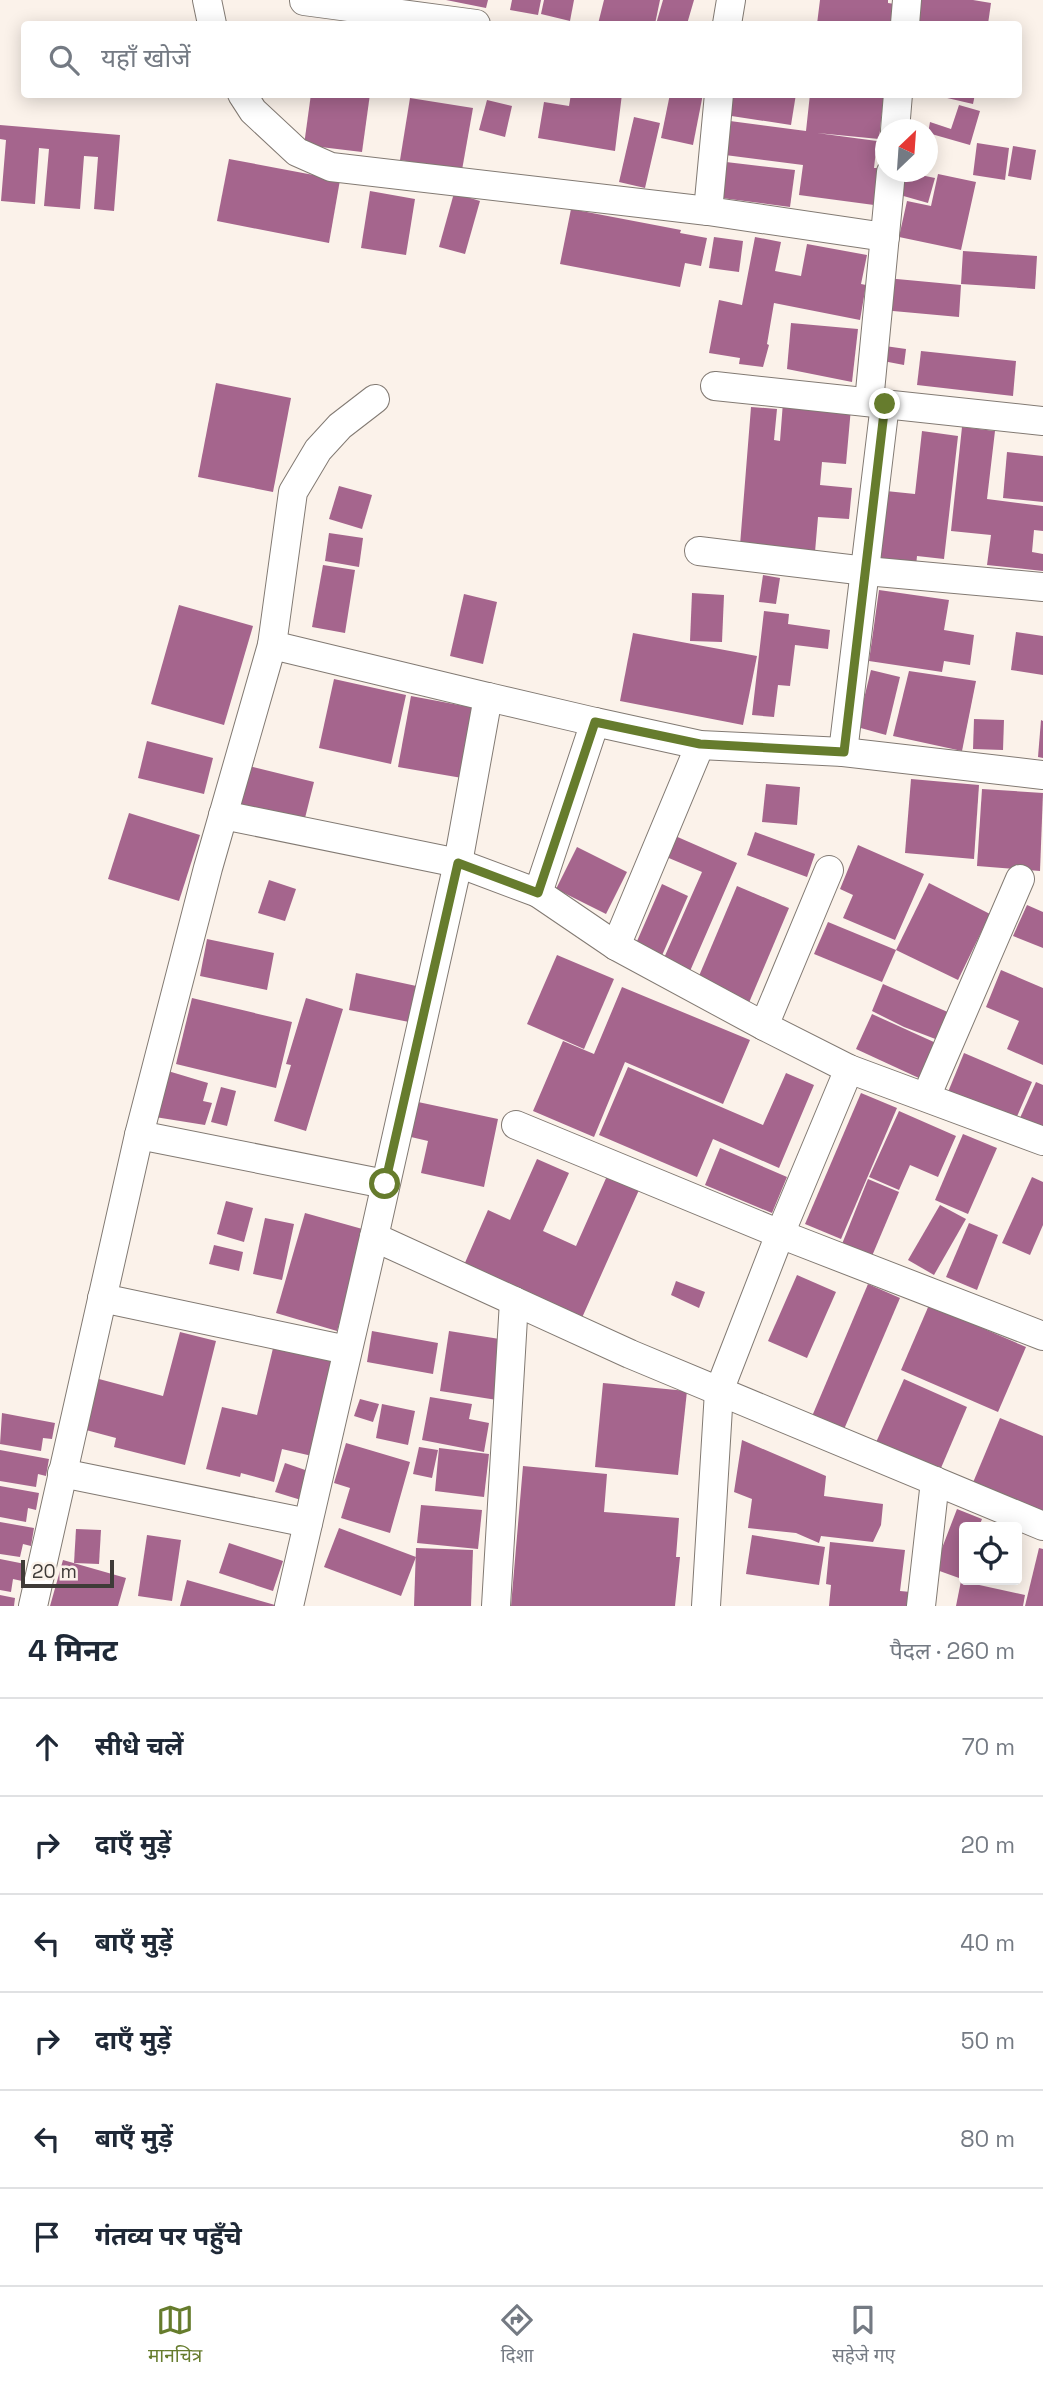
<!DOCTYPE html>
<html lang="hi">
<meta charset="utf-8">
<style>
body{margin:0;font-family:"Space Grotesk","Noto Sans Devanagari",sans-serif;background:#f2f2f3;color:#1f2937}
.controls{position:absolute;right:21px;bottom:21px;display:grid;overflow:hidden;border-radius:7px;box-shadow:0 4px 18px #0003}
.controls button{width:63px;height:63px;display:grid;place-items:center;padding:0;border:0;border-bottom:2px solid #e0e1e3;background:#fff;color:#1f2937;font:35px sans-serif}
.compass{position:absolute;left:875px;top:119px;width:63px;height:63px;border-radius:50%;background:#fff;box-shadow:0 4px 18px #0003;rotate:25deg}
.scale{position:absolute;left:21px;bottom:18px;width:93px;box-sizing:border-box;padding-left:7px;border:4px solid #3f3b38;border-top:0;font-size:19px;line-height:24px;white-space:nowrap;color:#3f3b38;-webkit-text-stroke:5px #fbf2ea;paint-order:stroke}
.stop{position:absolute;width:21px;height:21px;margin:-16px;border:5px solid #667c2d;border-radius:50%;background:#fff}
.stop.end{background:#667c2d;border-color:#fff;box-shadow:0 2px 7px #0008}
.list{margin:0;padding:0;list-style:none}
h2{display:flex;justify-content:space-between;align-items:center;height:91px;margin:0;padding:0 28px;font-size:30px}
h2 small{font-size:23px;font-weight:400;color:#747a83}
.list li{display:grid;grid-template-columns:46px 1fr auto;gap:21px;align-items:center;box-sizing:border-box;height:98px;padding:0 28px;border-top:2px solid #e0e1e3}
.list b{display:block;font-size:26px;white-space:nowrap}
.list em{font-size:23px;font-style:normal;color:#747a83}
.icon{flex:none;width:38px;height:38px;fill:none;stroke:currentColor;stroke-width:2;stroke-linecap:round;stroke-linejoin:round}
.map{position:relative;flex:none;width:1043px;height:1606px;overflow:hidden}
.search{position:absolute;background:#fff;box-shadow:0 4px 18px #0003;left:21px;right:21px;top:21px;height:77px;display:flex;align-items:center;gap:18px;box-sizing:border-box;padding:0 24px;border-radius:7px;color:#747a83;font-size:26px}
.sheet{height:679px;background:#fff}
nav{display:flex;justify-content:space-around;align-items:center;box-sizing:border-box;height:98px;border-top:2px solid #e0e1e3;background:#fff;font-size:19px;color:#747a83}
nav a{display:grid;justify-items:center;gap:4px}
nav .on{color:#667c2d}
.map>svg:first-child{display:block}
</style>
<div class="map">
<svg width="1043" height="1606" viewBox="0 0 1043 1606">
<rect width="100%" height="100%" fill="#fbf2ea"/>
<g fill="#a5658d">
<path d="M446,0H488L486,8Z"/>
<path d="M512,0H541L538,15L510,10Z"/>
<path d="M544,0H574L570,21L541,14Z"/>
<path d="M604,0H660L655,24H598Z"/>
<path d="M663,0H694L687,24H656Z"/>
<path d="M820,0H888V3L895,4L892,24H817Z"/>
<path d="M920,0H973L991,3L988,24H915Z"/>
<path d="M311,94H370L362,152L304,145Z"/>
<path d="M571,94H622L615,151L538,138L544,102L569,106Z"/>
<path d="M670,94H703L693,145L661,138Z"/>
<path d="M728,94H796L791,125L725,115Z"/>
<path d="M810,94H884L879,139L817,133L877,141L874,168H878L874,205L799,195L803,165L725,155L730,121L806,131Z"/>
<path d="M930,94H975L973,104Z"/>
<path d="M410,98L473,108L462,170L400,160Z"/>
<path d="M487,100L512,106L505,137L479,130Z"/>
<path d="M959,105L980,111L970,145L928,133L930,122L951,129Z"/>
<path d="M634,117L660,123L645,188L619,182Z"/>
<path d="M0,125L120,135L114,211L94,209L98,157L84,156L80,209L44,206L49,149L39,148L35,204L1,201L6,140L0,139Z"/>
<path d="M977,143L1009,148L1005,180L973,175Z"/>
<path d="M1013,146L1036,150L1031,180L1008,176Z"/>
<path d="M229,159L340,180L329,243L217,221Z"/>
<path d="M726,162L795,170L790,207L722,198Z"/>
<path d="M906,172L935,178L928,203L900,195Z"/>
<path d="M938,174L976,182L961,250L899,237L907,201L931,206Z"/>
<path d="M370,191L415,199L406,255L361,248Z"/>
<path d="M454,193L480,201L465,254L439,247Z"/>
<path d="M571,209L681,230L680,233L707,238L701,266L685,263L680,287L560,264Z"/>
<path d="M714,237L743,241L739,272L709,268Z"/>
<path d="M755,237L781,242L775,271L801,276L807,244L867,255L861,284L866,285L860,320L774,303L767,344L769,345L763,367L739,364L740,358L709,353L719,300L742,305Z"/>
<path d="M963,251L1037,256L1035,289L961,284Z"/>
<path d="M886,278L961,285L959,317L882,310Z"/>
<path d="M791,323L858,329L852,382L787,369Z"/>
<path d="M885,346L906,349L904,365L883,361Z"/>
<path d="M921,351L1016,361L1013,396L917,385Z"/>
<path d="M216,383L291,398L273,492L198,477Z"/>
<path d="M783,402L851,408L846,464L822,462L820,485L852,488L849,519L818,517L815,552L740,545L751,407L777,409L774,440L780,441Z"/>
<path d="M962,427L995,431L987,499L1043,506V531L1034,530L1032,552L1043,554V571L987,565L991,535L951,531Z"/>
<path d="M922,431L958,436L944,559L917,556L916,566L878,561L886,491L915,494Z"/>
<path d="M1007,452L1043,456V502L1003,498Z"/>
<path d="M339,486L372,495L362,529L329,519Z"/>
<path d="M329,533L363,538L359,567L325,561Z"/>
<path d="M323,565L355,570L345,633L312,627Z"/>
<path d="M763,575L780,578L776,604L759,602Z"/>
<path d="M879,590L949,600L944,630L974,635L970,665L944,661L942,672L869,661Z"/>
<path d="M692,593L724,595L722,642L690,641Z"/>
<path d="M464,594L497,602L483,664L450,656Z"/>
<path d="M179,605L253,626L224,725L151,704Z"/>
<path d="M764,611L789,614L788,624L830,630L828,649L795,645L790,686L778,685L774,717L752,715Z"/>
<path d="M1016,632L1043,636V675L1011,670Z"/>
<path d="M633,633L757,656L743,725L620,701Z"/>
<path d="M871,670L900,677L886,735L857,727Z"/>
<path d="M909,671L976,681L962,751L893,736Z"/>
<path d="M334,679L406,695L391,764L319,748Z"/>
<path d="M411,696L475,708L462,778L398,767Z"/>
<path d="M974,719L1004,720L1003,750L973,749Z"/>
<path d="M1041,720L1043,721V758L1038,757Z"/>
<path d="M147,741L213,758L204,794L138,778Z"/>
<path d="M249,766L314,782L303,826L238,809Z"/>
<path d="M911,779L979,785L974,859L905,853Z"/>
<path d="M766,784L800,787L797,825L762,822Z"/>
<path d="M982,789L1043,793L1040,871L977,866Z"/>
<path d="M129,813L200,835L179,901L108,879Z"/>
<path d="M755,832L815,854L807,877L747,855Z"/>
<path d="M673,835L737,863L687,978L660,967L702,872L664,856Z"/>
<path d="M858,845L924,874L895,940L843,918L853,895L840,889Z"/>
<path d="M577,847L627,872L606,914L556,889Z"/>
<path d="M269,880L296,889L285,921L258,913Z"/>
<path d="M929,883L990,914L958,980L896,950Z"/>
<path d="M662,884L688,896L660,960L634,948Z"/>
<path d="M737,886L789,908L748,1005L696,983Z"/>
<path d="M1027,905L1043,912V948L1013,936Z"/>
<path d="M828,922L896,950L882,982L814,954Z"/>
<path d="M207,939L274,953L267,990L200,976Z"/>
<path d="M557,955L614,979L584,1049L527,1024Z"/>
<path d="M1001,970L1043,988V1065L1007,1049L1019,1021L986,1007Z"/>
<path d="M356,973L421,987L414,1023L349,1010Z"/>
<path d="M883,984L950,1013L938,1040L904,1027L872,1011Z"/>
<path d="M622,987L750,1040L723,1104L625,1062L594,1137L533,1111L563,1041L594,1054Z"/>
<path d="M192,998L292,1022L276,1088L176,1064Z"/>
<path d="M306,998L343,1009L306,1131L274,1121L291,1065L286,1064Z"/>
<path d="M872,1014L936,1043L921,1079L856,1049Z"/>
<path d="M964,1053L1032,1082L1015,1121L948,1092Z"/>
<path d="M628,1067L763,1125L786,1073L814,1085L779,1168L713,1139L697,1177L599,1135Z"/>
<path d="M168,1071L208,1083L203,1101L212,1103L205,1125L155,1117Z"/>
<path d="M1036,1082L1043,1085V1128L1020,1118Z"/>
<path d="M221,1087L236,1091L227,1126L211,1122Z"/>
<path d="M861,1093L897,1108L841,1239L805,1224Z"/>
<path d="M418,1102L498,1119L484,1187L421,1173L428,1141L411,1137Z"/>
<path d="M899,1111L956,1136L938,1177L910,1165L899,1190L869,1177Z"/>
<path d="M963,1134L997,1148L968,1214L935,1200Z"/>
<path d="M720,1148L787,1177L772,1213L705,1185Z"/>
<path d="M537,1159L569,1173L543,1231L576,1246L607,1176L639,1190L581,1320L464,1265L488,1210L510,1220Z"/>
<path d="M1032,1177L1043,1182V1225L1030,1255L1002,1243Z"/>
<path d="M868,1179L899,1192L872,1256L842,1244Z"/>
<path d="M226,1201L253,1208L244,1242L217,1234Z"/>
<path d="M940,1205L966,1219L934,1275L908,1260Z"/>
<path d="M305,1213L366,1230L337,1331L276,1313Z"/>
<path d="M265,1218L294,1224L282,1280L253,1274Z"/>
<path d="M969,1223L998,1235L977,1290L946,1277Z"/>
<path d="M214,1245L243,1252L239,1271L209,1264Z"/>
<path d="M797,1275L836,1292L807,1358L768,1341Z"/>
<path d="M676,1281L705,1292L699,1308L671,1295Z"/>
<path d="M868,1284L900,1298L842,1434L810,1421Z"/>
<path d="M929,1305L1026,1347L998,1412L901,1370Z"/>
<path d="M372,1331L438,1343L433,1374L367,1362Z"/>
<path d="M449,1331L506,1340L497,1400L440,1391Z"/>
<path d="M180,1332L216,1341L185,1465L114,1447L116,1438L86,1430L99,1379L163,1396Z"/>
<path d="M274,1344L336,1360L312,1456L282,1449L274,1482L241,1473L240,1477L206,1469L222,1407L257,1415Z"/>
<path d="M904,1379L967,1407L938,1475L874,1447Z"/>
<path d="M603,1383L687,1391L678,1475L595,1467Z"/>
<path d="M430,1397L472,1404L469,1419L489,1423L484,1452L422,1440Z"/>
<path d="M360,1399L379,1404L373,1422L354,1416Z"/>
<path d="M382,1404L415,1411L408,1445L376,1438Z"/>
<path d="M2,1413L55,1423L52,1439L43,1438L41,1451L0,1444Z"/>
<path d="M1000,1418L1043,1436V1516L972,1485Z"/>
<path d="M742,1440L826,1476L824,1496L883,1504L881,1525L873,1542L821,1536L819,1543L796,1533L748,1528L752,1499L734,1492Z"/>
<path d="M346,1443L410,1462L390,1533L341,1518L350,1488L334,1483Z"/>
<path d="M419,1447L438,1450L432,1478L413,1474Z"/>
<path d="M439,1448L489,1454L484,1497L435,1491Z"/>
<path d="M0,1450L49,1459L46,1476L38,1474L36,1487L0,1481Z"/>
<path d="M285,1463L311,1472L301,1500L275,1492Z"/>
<path d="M523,1466L607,1474L604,1512L679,1518L676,1557H680L675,1606H511Z"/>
<path d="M0,1486L39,1493L36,1510L28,1508L26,1522L0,1517Z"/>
<path d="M421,1505L482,1510L478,1549L417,1543Z"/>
<path d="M957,1509L982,1519L979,1527H964V1565L959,1578L934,1569Z"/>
<path d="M0,1522L34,1528L31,1546L23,1544L20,1557L0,1554Z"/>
<path d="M339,1528L416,1557L401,1596L324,1567Z"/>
<path d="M76,1529L101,1530L99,1564L74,1563Z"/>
<path d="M147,1535L181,1540L172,1601L138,1596Z"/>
<path d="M752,1535L825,1547L819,1585L746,1574Z"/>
<path d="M830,1542L905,1550L900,1591L911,1592L909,1606H829L831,1585L826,1584Z"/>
<path d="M229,1543L283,1561L273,1591L219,1573Z"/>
<path d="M416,1548L473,1550L471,1606H414Z"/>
<path d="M1039,1548L1043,1549V1606H1025Z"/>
<path d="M0,1559L25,1564L22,1581L13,1579L11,1592L0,1590Z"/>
<path d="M63,1560L126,1578L118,1606H50Z"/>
<path d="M187,1580L275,1605V1606H180Z"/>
<path d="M961,1581L1025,1595L1023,1606H956Z"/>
<path d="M0,1595L15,1598L14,1606H0Z"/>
</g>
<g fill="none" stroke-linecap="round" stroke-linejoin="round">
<defs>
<g id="minor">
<path d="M207,0L212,24"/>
<path d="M304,1L476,24"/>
<path d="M727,24L731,0"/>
<path d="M905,24L907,0"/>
<path d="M242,94L253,111L297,152L331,167L708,211L885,237"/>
<path d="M895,130L898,94"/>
<path d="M708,211L719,94"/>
<path d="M715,386L1043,421"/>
<path d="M869,402L891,172"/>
<path d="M699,551L866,571L1043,587"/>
<path d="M272,645L293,492L318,450L340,426L375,399"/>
<path d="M488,697L595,722"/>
<path d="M843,752L885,404"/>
<path d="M223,815L458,863L538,893L595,722L700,745L843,752L1043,775"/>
<path d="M538,893L616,946L764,1026L849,1069L1043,1141"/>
<path d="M616,946L700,745"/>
<path d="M764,1026L829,870"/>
<path d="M926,1097L1020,879"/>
<path d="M516,1125L780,1234L1043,1336"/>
<path d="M139,1135L385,1184"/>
<path d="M102,1298L347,1350"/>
<path d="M62,1473L308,1523"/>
<path d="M33,1606L139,1135L208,868L272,645L488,697L458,863L374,1237L630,1354L1043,1526"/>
<path d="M289,1606L374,1237"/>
<path d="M496,1606L514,1301"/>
<path d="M706,1606L719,1391L780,1234L849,1069"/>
<path d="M921,1606L935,1481"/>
</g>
</defs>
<use href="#minor" stroke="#827a73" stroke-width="30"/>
<use href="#minor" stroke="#fff" stroke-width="28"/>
</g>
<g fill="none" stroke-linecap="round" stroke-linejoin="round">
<path stroke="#667c2d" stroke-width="9" d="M385,1184L458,863L538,893L595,722L700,744L844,752L885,404"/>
</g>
</svg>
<div class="controls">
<button><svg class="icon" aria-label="locate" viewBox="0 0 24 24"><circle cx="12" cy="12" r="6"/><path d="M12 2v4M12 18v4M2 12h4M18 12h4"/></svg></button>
</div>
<svg class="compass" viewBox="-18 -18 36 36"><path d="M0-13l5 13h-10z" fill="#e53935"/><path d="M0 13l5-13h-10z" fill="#747a83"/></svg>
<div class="scale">20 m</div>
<div class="stop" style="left:385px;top:1184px"></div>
<div class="stop end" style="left:885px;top:404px"></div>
<div class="search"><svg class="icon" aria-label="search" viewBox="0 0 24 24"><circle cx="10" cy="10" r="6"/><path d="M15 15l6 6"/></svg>यहाँ खोजें</div>
</div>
<section class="sheet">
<h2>4 मिनट<small>पैदल · 260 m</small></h2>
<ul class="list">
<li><svg class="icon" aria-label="ahead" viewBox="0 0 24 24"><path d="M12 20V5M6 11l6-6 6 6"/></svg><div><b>सीधे चलें</b></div><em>70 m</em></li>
<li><svg class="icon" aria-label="right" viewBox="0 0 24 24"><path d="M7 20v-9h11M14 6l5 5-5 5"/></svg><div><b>दाएँ मुड़ें</b></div><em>20 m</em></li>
<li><svg class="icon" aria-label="left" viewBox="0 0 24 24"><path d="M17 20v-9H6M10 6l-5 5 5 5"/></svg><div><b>बाएँ मुड़ें</b></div><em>40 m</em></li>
<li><svg class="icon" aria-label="right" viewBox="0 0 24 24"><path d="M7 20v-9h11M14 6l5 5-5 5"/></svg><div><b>दाएँ मुड़ें</b></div><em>50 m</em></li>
<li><svg class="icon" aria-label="left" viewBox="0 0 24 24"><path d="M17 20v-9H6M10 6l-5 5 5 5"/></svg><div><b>बाएँ मुड़ें</b></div><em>80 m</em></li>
<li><svg class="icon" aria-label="arrive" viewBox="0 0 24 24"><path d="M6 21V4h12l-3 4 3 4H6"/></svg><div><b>गंतव्य पर पहुँचे</b></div></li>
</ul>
</section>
<nav>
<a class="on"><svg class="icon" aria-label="map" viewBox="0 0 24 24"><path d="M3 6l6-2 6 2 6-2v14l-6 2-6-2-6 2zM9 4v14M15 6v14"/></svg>मानचित्र</a>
<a><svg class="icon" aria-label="directions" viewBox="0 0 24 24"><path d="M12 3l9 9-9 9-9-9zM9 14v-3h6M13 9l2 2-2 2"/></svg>दिशा</a>
<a><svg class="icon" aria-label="saved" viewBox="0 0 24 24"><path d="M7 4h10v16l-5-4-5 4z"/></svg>सहेजे गए</a>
</nav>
